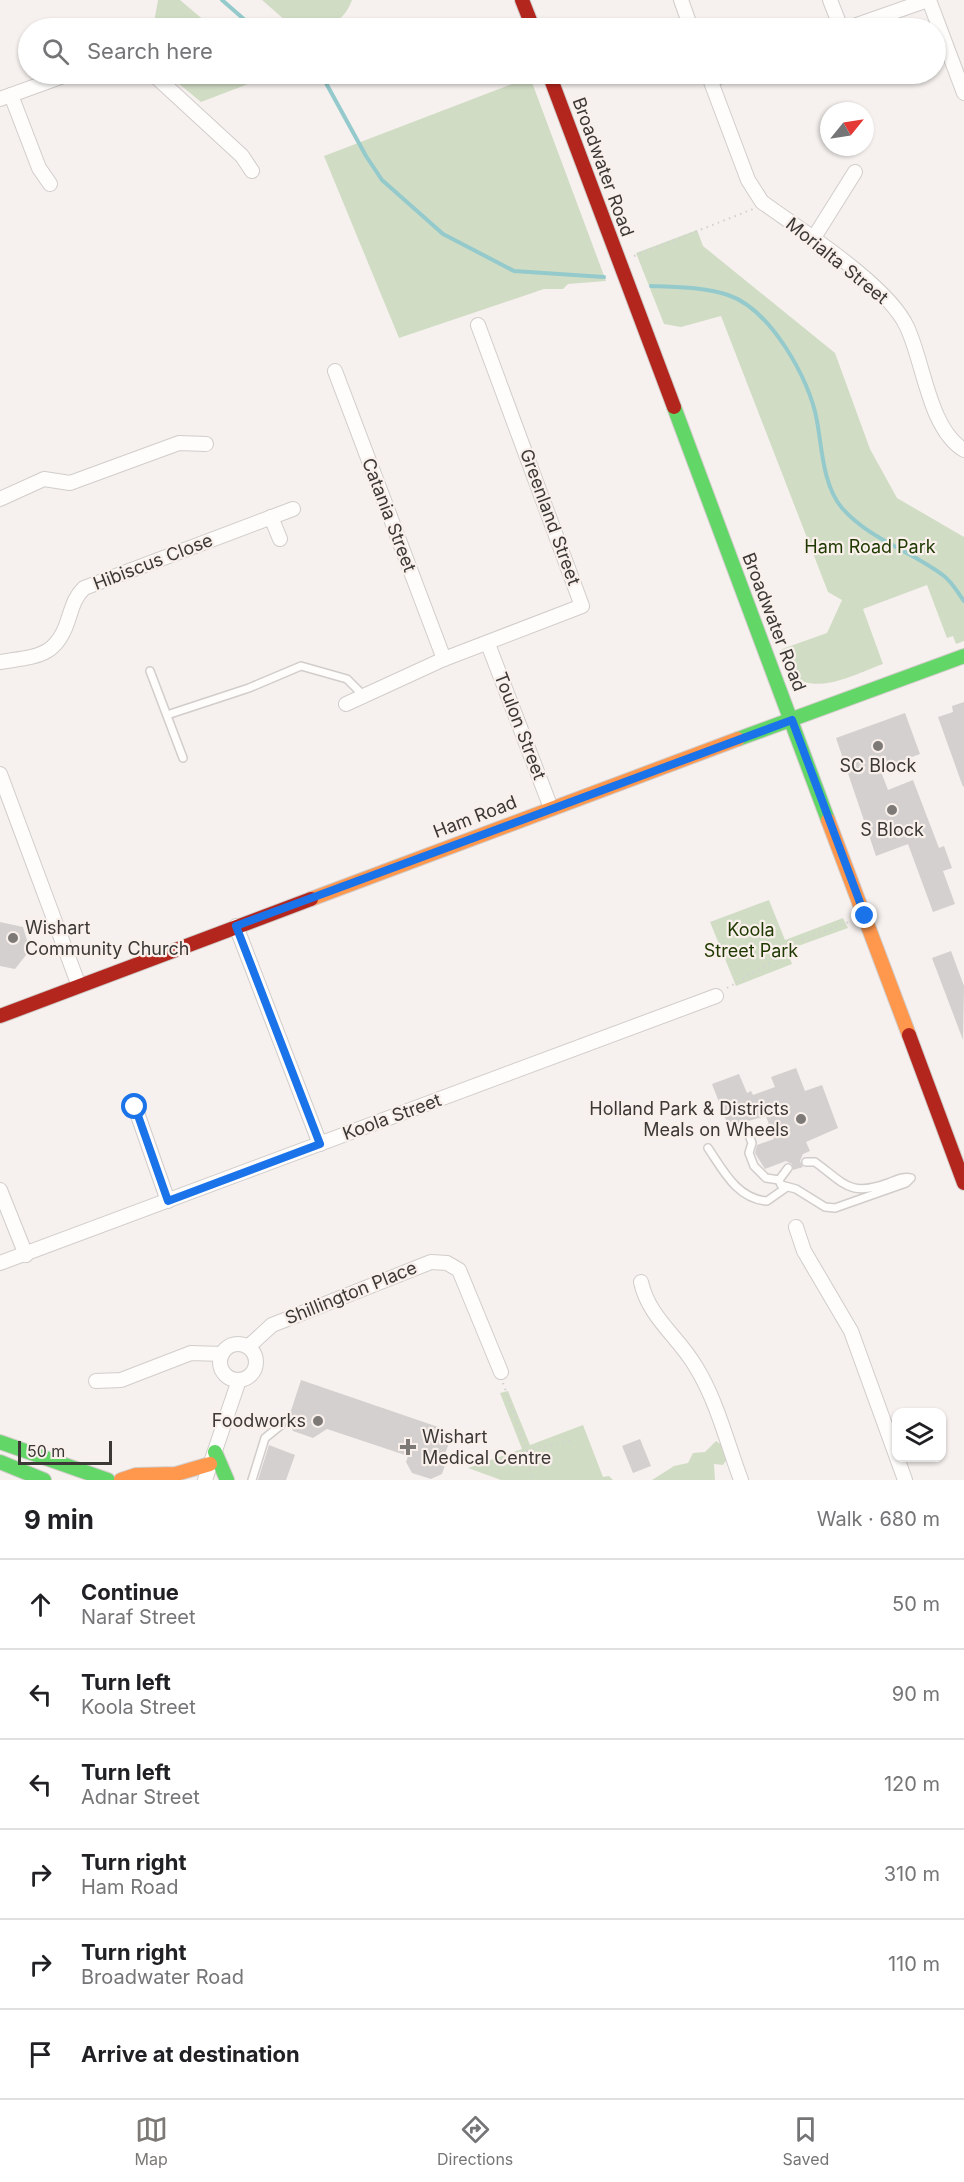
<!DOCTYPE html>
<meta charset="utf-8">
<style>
body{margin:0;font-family:Inter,sans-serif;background:#f2f2f2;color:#202124}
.controls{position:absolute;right:18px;bottom:18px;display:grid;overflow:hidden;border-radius:12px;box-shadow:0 2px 4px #0004}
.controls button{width:54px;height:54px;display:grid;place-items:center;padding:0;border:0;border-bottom:2px solid #e0e0e0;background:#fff;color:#202124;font:30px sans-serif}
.compass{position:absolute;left:820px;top:102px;width:54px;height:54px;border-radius:50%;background:#fff;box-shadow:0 2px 4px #0004;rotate:60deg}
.scale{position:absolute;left:18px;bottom:15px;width:94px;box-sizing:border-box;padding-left:6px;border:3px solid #3b3836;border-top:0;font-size:16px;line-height:21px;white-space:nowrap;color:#3b3836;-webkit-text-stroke:4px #f9f0eb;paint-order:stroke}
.stop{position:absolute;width:18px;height:18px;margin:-14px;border:4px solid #1a73e8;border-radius:50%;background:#fff}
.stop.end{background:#1a73e8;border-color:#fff;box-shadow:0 2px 6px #0008}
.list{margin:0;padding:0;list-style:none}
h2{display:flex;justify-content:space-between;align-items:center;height:78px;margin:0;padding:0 24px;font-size:26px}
h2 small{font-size:20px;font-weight:400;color:#757577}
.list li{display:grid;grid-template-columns:39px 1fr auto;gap:18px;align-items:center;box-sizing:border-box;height:90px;padding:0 24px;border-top:2px solid #e0e0e0}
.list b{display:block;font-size:22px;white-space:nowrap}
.list p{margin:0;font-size:20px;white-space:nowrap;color:#757577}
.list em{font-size:20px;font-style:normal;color:#757577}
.icon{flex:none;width:33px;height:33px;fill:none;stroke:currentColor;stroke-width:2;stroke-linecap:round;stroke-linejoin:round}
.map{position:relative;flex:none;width:964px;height:1480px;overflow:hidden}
.search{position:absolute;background:#fff;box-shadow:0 2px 4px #0004;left:18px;right:18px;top:18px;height:66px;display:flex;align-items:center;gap:15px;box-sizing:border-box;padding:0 21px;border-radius:33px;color:#757577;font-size:22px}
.sheet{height:618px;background:#fff}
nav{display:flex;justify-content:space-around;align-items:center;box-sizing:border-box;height:84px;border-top:2px solid #e0e0e0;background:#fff;font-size:16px;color:#757577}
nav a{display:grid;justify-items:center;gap:3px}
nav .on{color:#7c7976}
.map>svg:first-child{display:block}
</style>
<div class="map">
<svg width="964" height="1480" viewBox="0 0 964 1480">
<rect width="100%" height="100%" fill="#f6f1ee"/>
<g fill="#d1dcc5">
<path d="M158,0H180L213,28H153Z"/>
<path d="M262,0H352C341,29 321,28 294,28Z"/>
<path d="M167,74H267L269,76L201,102Z"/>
<path d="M530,77L606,281L568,284L563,289H544L399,338L324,156Z"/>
<path d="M697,230L703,246L835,353L870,449L897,498L964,537V641L956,644L953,636L947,638L927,585L863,609L883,664C855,674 818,696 791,675L782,649L827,633L842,600L828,592L721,316L681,327L664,324L636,253Z"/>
<path d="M769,900L785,940L843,918L848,928L787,950L792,964L736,986L710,922Z"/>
<path d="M508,1391L530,1445L583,1425L603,1477L609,1476L613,1480H501L468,1468L522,1449L500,1393Z"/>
<path d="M716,1441L723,1446L729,1456L723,1465L714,1464L715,1480H652L674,1466L688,1463L693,1453L705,1452Z"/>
</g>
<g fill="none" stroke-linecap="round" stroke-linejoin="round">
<g stroke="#94cacc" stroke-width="4">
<path d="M222,0L254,28"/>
<path d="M321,74L366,156L382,180L443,234L514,271L604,277"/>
<path d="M651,286C676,287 704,287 728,295C770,309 810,379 817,421C822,448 823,486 842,508C870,540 912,551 944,576C952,582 958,593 964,601"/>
</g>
</g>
<g fill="#d3d0cf">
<path d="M964,702V786L963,787L938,717L953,712L952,706Z"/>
<path d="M905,713L920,754L880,769L888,790L913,780L939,848L944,846L952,868L943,871L955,904L933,912L908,844L876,856L836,738Z"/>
<path d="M0,922L23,927L30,950L15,969L0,966Z"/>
<path d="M951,951L964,986L963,1040L932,958Z"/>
<path d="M796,1068L805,1091L822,1085L838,1128L806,1142L810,1151L803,1154L800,1161L803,1167L793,1170L792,1164L786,1161L765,1169L755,1153L757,1145L774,1139L766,1116L734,1125L733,1121L727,1123L712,1084L739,1074L747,1093L751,1091L753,1095L775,1087L771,1077Z"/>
<path d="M301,1380L444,1429L450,1441L441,1463L445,1465L442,1474L431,1479L412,1473L406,1462L408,1456L327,1429L313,1438L293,1431L288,1420Z"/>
<path d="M640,1439L651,1466L633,1473L622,1446Z"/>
<path d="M269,1445L295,1455L286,1480H258Z"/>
</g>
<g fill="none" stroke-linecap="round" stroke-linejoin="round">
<defs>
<g id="lane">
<path d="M150,671L183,758"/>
<path d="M167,715L249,688L301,666L347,679L363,695"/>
<path d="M746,1127L752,1143L749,1153L754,1166L766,1178L779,1180"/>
<path d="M708,1148C723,1170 737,1199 767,1201L787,1187"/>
<path d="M788,1168L779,1180L781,1185L796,1189L825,1207L835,1208L906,1183L911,1178C903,1176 896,1180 888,1183C850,1197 845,1184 815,1162H806"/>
<path d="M252,1480L265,1438L281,1425"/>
</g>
<g id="street">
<path d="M681,0L691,28"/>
<path d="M830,0L841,28"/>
<path d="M929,0L964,93"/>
<path d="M848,28L928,0"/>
<path d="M153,74L242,156L252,171"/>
<path d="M708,74L748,180L762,202C802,231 888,285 907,327C924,363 929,429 964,450"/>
<path d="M711,80L728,74"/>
<path d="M11,95L39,168L50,184"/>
<path d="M0,99L69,74"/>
<path d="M813,239L855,172"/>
<path d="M335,371L444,659"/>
<path d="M0,499L44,479L70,483L179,443L206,444"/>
<path d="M271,517L280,539"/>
<path d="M488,644L551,808"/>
<path d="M0,662C37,656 57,658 69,617C73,605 75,597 84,588L293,509"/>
<path d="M346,704L444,659L582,606L478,325"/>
<path d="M0,774L79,986"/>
<path d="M236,926L320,1144"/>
<path d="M135,1107L168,1201"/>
<path d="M0,1190L26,1255"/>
<path d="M796,1227L804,1251L851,1331L905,1480"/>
<path d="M0,1263L716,996"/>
<path d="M641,1282C649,1318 678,1336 696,1367C717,1401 727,1443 741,1480"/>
<circle cx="238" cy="1362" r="18"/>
<path d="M248,1347L272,1325L431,1262L447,1263L459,1270L501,1372"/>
<path d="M96,1381L121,1380L191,1353L222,1354"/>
<path d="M205,1480L239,1380"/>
</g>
<g id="fast">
<path d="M674,407L828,820"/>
<path d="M738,739L964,656"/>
<path d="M0,1442L108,1480"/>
<path d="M215,1452L227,1480"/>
<path d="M0,1462L44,1480"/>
</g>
<g id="slow">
<path d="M828,820L909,1035"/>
<path d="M311,899L738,739"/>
<path d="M121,1480L136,1475L176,1474L210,1464"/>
</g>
<g id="jam">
<path d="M522,0L533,28"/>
<path d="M549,74L674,407"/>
<path d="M0,1016L311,899"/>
<path d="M909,1035L964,1183"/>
</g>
</defs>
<use href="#lane" stroke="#d1cdca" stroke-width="10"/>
<use href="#street" stroke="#d1cdca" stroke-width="16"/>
<use href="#fast" stroke="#d1cdca" stroke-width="16"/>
<use href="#slow" stroke="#d1cdca" stroke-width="16"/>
<use href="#jam" stroke="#d1cdca" stroke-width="16"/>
<g stroke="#d2d1d0" stroke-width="2" stroke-dasharray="1.5 4.5" stroke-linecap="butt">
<path d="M634,256L753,209"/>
<path d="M727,988L767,965L785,946L849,922"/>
<path d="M503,1383L527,1450L532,1480"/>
<path d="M527,1450C530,1450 571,1441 574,1440"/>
</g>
<use href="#lane" stroke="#fefdfc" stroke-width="7"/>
<use href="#street" stroke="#fefdfc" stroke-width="14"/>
<use href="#fast" stroke="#63d668" stroke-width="14"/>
<use href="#slow" stroke="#ff974d" stroke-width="14"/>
<use href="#jam" stroke="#b3261e" stroke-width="14"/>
</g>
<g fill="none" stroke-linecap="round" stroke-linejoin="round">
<path stroke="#1a73e8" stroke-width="8" d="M135,1107L168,1201L320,1144L236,926L792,720L865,916"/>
</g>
<g fill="#7c7976" stroke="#f9f0eb" stroke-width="2">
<circle cx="878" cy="746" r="6"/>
<circle cx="892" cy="810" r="6"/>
<circle cx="13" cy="938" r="6"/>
<circle cx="801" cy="1119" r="6"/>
<circle cx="318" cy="1421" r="6"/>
<path d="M405 1438h6v6h6v6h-6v6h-6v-6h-6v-6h6z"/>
</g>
<g text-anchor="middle" stroke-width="4.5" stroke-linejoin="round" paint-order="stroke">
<g font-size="18" fill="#3b3836" stroke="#f9f0eb">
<text transform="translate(603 167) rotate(70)" y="6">Broadwater Road</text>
<text transform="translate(837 261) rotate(39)" y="6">Morialta Street</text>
<text transform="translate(389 515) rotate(69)" y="6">Catania Street</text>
<text transform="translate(550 517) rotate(70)" y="6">Greenland Street</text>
<text transform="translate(153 562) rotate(-21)" y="6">Hibiscus Close</text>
<text transform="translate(774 622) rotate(69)" y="6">Broadwater Road</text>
<text transform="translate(520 726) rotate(69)" y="6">Toulon Street</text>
<text transform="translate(475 817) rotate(-21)" y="6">Ham Road</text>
<text transform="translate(392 1117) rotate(-20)" y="6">Koola Street</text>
<text transform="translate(351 1293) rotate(-22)" y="6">Shillington Place</text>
</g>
<g font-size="18" fill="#1e3800" stroke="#f9f0eb">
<text x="870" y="553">Ham Road Park</text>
<text x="751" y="936">Koola<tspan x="751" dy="21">Street Park</tspan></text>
</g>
<g font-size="18" fill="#3b3836" stroke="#f9f0eb">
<text x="878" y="772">SC Block</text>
<text x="892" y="836">S Block</text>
<text x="25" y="934" text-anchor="start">Wishart<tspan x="25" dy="21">Community Church</tspan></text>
<text x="789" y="1115" text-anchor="end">Holland Park &amp; Districts<tspan x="789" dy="21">Meals on Wheels</tspan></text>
<text x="306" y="1427" text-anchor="end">Foodworks</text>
<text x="422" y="1443" text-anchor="start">Wishart<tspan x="422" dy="21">Medical Centre</tspan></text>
</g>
</g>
</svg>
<div class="controls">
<button><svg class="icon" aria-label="layers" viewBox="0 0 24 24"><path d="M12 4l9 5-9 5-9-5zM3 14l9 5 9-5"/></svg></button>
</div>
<svg class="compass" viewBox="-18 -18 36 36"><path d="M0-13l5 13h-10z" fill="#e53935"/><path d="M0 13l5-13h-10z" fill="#757577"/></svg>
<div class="scale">50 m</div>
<div class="stop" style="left:135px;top:1107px"></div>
<div class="stop end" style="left:865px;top:916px"></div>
<div class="search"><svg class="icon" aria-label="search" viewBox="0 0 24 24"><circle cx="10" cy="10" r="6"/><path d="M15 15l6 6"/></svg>Search here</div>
</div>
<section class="sheet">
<h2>9 min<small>Walk · 680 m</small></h2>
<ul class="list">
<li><svg class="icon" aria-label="ahead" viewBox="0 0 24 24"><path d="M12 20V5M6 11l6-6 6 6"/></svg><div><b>Continue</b><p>Naraf Street</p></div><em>50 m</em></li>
<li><svg class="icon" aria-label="left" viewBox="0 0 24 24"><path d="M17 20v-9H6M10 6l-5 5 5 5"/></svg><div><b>Turn left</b><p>Koola Street</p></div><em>90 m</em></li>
<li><svg class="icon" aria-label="left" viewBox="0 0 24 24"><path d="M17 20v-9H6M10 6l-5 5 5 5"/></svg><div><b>Turn left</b><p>Adnar Street</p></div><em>120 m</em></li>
<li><svg class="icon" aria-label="right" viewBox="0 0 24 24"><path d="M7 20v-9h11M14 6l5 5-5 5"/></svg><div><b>Turn right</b><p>Ham Road</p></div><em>310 m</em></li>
<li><svg class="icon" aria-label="right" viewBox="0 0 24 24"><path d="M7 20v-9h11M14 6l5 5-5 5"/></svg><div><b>Turn right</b><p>Broadwater Road</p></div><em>110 m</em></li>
<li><svg class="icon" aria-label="arrive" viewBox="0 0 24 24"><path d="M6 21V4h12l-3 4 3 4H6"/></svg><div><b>Arrive at destination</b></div></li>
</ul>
</section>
<nav>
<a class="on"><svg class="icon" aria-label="map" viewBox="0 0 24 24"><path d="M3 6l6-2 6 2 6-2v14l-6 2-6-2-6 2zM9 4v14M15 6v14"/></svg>Map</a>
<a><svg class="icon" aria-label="directions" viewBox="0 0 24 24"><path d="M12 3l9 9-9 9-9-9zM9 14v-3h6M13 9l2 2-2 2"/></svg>Directions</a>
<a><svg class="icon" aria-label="saved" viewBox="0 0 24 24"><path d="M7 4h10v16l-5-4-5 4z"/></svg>Saved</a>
</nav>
